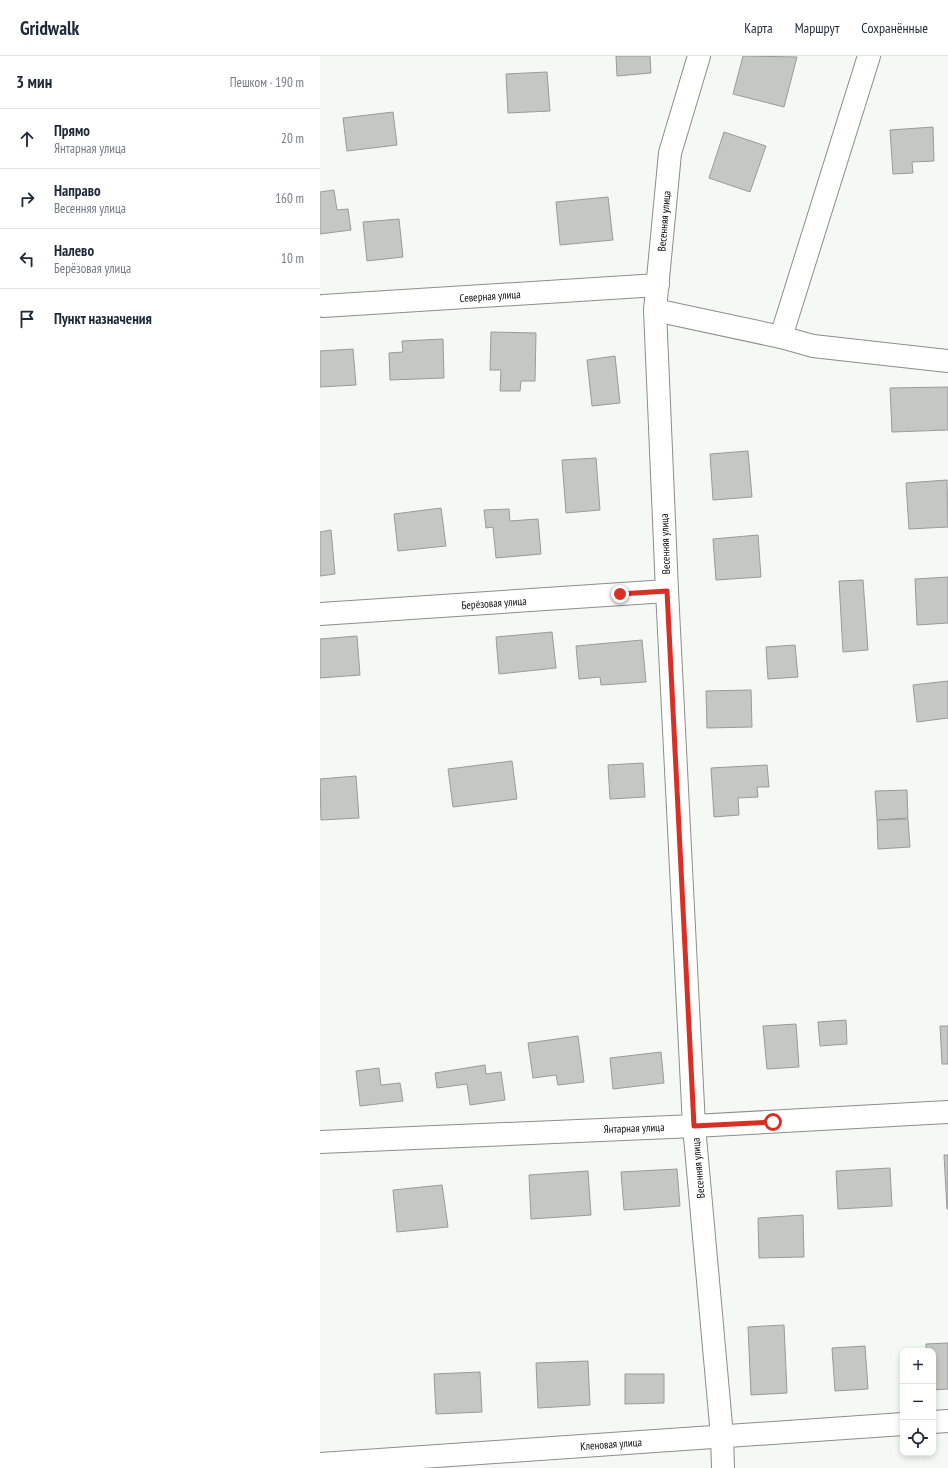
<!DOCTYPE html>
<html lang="ru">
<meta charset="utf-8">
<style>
body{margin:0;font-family:"PT Sans Narrow",sans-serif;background:#f6f6f7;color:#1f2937}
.controls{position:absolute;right:12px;bottom:12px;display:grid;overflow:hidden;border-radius:8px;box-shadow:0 2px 6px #0003}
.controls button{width:36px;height:36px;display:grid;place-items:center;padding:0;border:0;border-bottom:1px solid #e0e1e3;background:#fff;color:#1f2937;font:20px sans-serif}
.stop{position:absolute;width:12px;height:12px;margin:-9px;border:3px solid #d93025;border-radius:50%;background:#fff}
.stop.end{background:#d93025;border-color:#fff;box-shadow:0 1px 4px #0008}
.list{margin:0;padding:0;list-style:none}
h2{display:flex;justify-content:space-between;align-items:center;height:52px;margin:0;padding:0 16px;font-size:17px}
h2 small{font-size:13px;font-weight:400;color:#747a83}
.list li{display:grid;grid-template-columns:26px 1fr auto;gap:12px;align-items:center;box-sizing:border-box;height:60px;padding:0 16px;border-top:1px solid #e0e1e3}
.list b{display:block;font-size:15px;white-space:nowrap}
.list p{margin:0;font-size:13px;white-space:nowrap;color:#747a83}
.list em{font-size:13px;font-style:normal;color:#747a83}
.icon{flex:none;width:22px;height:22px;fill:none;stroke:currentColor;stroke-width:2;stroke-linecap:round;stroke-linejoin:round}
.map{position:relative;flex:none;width:628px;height:1412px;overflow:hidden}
header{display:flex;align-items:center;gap:24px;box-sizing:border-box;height:56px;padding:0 20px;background:#fff;border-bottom:1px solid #e0e1e3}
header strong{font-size:19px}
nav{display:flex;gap:22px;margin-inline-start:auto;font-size:14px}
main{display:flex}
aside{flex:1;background:#fff}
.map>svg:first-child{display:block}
</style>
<header>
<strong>Gridwalk</strong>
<nav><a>Карта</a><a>Маршрут</a><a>Сохранённые</a></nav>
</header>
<main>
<aside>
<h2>3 мин<small>Пешком · 190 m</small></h2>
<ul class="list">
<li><svg class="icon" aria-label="ahead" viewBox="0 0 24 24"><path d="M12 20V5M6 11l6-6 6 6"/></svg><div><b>Прямо</b><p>Янтарная улица</p></div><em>20 m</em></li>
<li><svg class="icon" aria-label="right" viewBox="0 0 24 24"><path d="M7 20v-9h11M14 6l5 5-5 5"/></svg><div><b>Направо</b><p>Весенняя улица</p></div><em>160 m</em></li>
<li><svg class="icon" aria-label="left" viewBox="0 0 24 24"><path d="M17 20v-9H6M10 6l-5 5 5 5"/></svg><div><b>Налево</b><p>Берёзовая улица</p></div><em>10 m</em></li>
<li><svg class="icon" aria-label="arrive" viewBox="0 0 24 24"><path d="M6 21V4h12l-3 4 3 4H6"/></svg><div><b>Пункт назначения</b></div></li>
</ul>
</aside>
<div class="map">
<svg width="628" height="1412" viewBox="0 0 628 1412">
<rect width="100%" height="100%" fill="#f5f9f3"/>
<g fill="#c4c7c2" stroke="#989c97">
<path d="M296,0H330L331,17L297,20Z"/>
<path d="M423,0L477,1L464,51L413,38Z"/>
<path d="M227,16L230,55L188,57L186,18Z"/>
<path d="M73,56L77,89L27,95L23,62Z"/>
<path d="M613,71L614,105L592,106L593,117L573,118L570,74Z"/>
<path d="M404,76L446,90L430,136L389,122Z"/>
<path d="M14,134L17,154L28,153L31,174L0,178V136Z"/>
<path d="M288,141L293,184L240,189L236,146Z"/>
<path d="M79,163L83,201L47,205L43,166Z"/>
<path d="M171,276L216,277L215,325H201L200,335H180L181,314H170Z"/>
<path d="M123,283L124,322L70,324L69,297L83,296L82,285Z"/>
<path d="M33,293L36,329L0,331V295Z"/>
<path d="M295,300L300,347L272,350L267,304Z"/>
<path d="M628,331V374L572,376L570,332Z"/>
<path d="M428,395L432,441L393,444L390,398Z"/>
<path d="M276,402L280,454L246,457L242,404Z"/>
<path d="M627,424L628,471L589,473L586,427Z"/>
<path d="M121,452L126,490L78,495L74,458Z"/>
<path d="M189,453L190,465L218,463L221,498L176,502L173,471L166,472L164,454Z"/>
<path d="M11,474L15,518L0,520V476Z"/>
<path d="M438,479L441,521L396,524L393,483Z"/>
<path d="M628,521V567L597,569L595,523Z"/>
<path d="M543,524L548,594L523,596L519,525Z"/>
<path d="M232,576L236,612L179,618L176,581Z"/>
<path d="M37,580L40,619L0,622V583Z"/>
<path d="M322,584L326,626L281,629L280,621L259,623L256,590Z"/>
<path d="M475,589L478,621L448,623L446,591Z"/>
<path d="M628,625V662L597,666L593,629Z"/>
<path d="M431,634L432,671L387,672L386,635Z"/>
<path d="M192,705L197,743L133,751L128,713Z"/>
<path d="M323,707L325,741L290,743L288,709Z"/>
<path d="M447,709L449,731H437L438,741L418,742L419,759L394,761L391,712Z"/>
<path d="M36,720L39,762L1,764L0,723Z"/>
<path d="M587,734L588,762L557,764L555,735Z"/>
<path d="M588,763L590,791L558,793L557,764Z"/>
<path d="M526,964L527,988L500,990L498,966Z"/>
<path d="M476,968L479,1011L447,1013L443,970Z"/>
<path d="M620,970H628V1008H622Z"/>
<path d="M258,980L264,1026L238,1029L236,1019L213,1022L208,987Z"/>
<path d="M341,996L344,1027L293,1033L290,1002Z"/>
<path d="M165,1009L166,1018L181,1016L185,1044L150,1049L147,1028L117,1032L115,1017Z"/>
<path d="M59,1012L61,1029L80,1027L83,1045L40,1050L36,1015Z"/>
<path d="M624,1099H628V1153H627Z"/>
<path d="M570,1112L572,1150L518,1153L516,1115Z"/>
<path d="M357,1113L360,1150L304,1154L301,1116Z"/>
<path d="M268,1115L271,1159L211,1163L209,1119Z"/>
<path d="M122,1129L128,1171L77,1176L73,1134Z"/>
<path d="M483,1159L484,1201L439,1202L438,1162Z"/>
<path d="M464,1269L467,1337L431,1339L428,1271Z"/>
<path d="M628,1287V1333L613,1334V1295H606V1288Z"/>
<path d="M545,1290L548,1333L515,1335L512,1292Z"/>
<path d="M268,1305L270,1349L218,1352L216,1307Z"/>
<path d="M160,1316L162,1356L116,1358L114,1318Z"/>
<path d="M305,1318H344V1347L305,1348Z"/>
</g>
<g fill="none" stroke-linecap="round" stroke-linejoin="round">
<defs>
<g id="minor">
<path d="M379,0L350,97L335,254L347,535L374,1070L402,1380L403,1412"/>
<path d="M3,250L338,229"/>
<path d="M335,254L461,281L493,290L628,305"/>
<path d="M461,281L549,0"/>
<path d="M0,558L347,535"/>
<path d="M0,1086L374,1070L628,1056"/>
<path d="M613,1366L628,1365"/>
<path d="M0,1408L583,1368"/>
</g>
</defs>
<use href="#minor" stroke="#8b8e89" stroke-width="24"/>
<use href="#minor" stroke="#fff" stroke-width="22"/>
</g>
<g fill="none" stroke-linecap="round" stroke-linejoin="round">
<path stroke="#d93025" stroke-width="5" d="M300,538L347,535L374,1070L453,1066"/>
</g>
<g text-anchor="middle" stroke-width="3" stroke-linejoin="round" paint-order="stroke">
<g font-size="11" fill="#0b0c0b" stroke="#fff">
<text transform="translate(344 165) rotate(-85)" y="4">Весенняя улица</text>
<text transform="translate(170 240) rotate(-4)" y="4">Северная улица</text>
<text transform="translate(345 488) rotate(-92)" y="4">Весенняя улица</text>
<text transform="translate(174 547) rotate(-4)" y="4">Берёзовая улица</text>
<text transform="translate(314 1072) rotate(-2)" y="4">Янтарная улица</text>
<text transform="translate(378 1112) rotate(-95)" y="4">Весенняя улица</text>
<text transform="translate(291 1388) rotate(-4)" y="4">Кленовая улица</text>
</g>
</g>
</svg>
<div class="controls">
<button>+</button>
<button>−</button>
<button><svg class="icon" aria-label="locate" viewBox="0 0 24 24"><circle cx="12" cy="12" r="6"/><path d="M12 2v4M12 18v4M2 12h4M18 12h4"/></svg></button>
</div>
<div class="stop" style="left:453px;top:1066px"></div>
<div class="stop end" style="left:300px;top:538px"></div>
</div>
</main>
